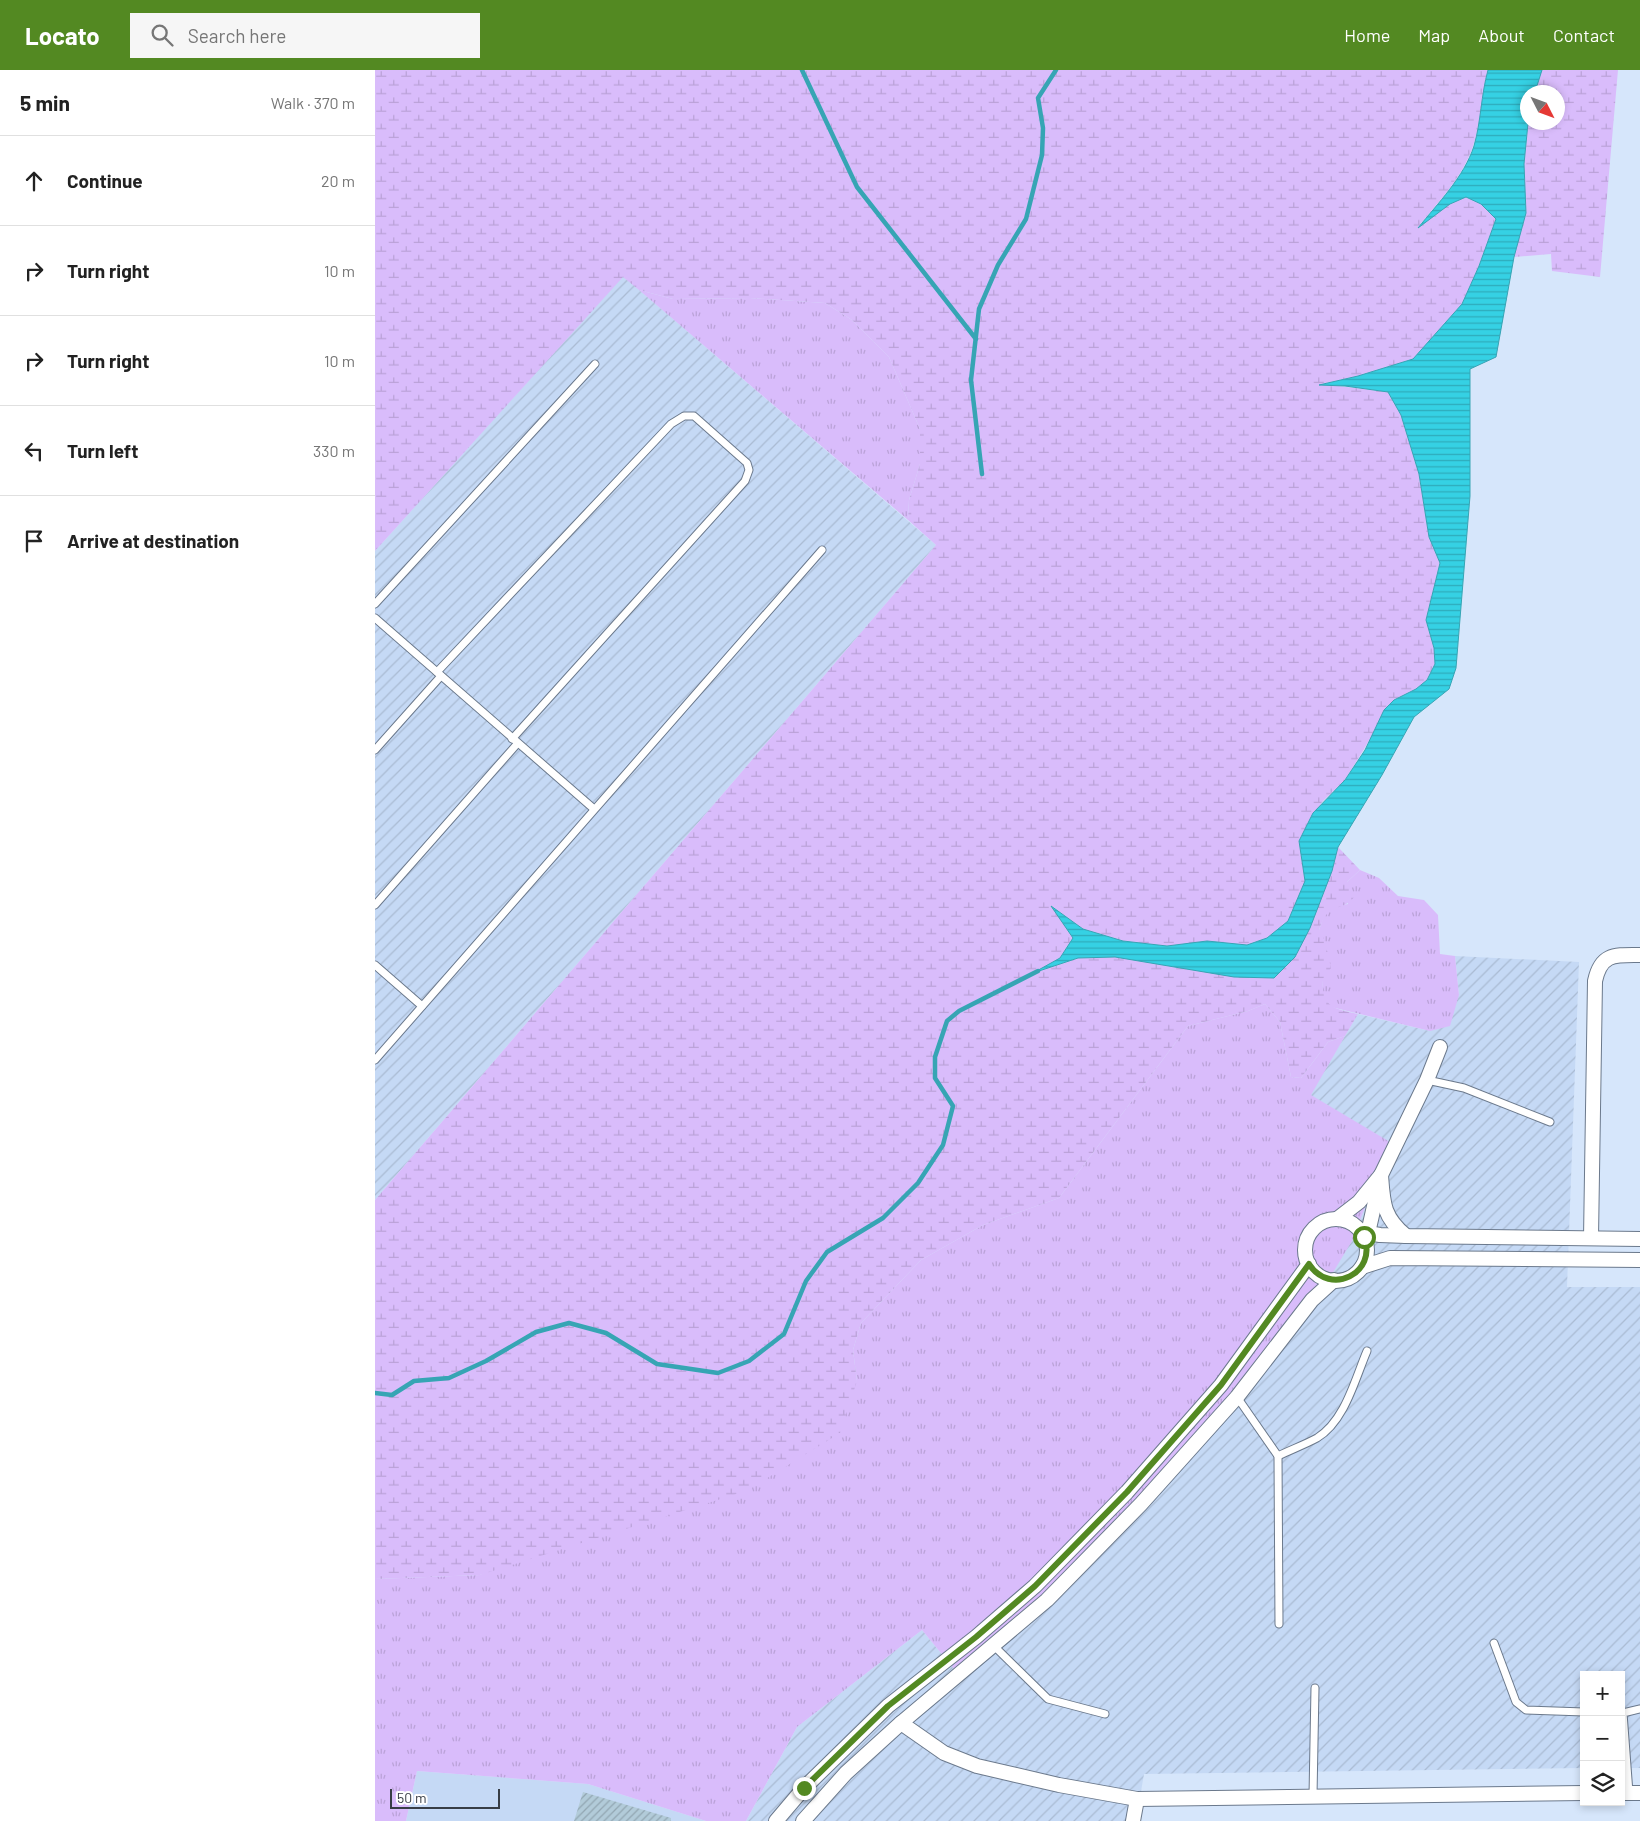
<!DOCTYPE html>
<meta charset="utf-8">
<style>
body{margin:0;font-family:Barlow,sans-serif;background:#f6f6f6;color:#222}
.controls{position:absolute;right:15px;bottom:15px;display:grid;overflow:hidden;border-radius:0px;box-shadow:0 2px 8px #0003}
.controls button{width:45px;height:45px;display:grid;place-items:center;padding:0;border:0;border-bottom:1px solid #e0e0e0;background:#fff;color:#222;font:25px sans-serif}
.compass{position:absolute;left:1145px;top:15px;width:45px;height:45px;border-radius:50%;background:#fff;box-shadow:0 2px 8px #0003;rotate:132deg}
.scale{position:absolute;left:15px;bottom:12px;width:110px;box-sizing:border-box;padding-left:5px;border:2px solid #373d45;border-top:0;font-size:14px;line-height:18px;white-space:nowrap;color:#373d45;-webkit-text-stroke:4px #fff;paint-order:stroke}
.stop{position:absolute;width:15px;height:15px;margin:-11px;border:4px solid #538922;border-radius:50%;background:#fff}
.stop.end{background:#538922;border-color:#fff;box-shadow:0 1px 5px #0008}
.list{margin:0;padding:0;list-style:none}
h2{display:flex;justify-content:space-between;align-items:center;height:65px;margin:0;padding:0 20px;font-size:21px}
h2 small{font-size:16px;font-weight:400;color:#767676}
.list li{display:grid;grid-template-columns:32px 1fr auto;gap:15px;align-items:center;box-sizing:border-box;height:90px;padding:0 20px;border-top:1px solid #e0e0e0}
.list b{display:block;font-size:19px;white-space:nowrap}
.list em{font-size:16px;font-style:normal;color:#767676}
.icon{flex:none;width:28px;height:28px;fill:none;stroke:currentColor;stroke-width:2;stroke-linecap:round;stroke-linejoin:round}
.map{position:relative;flex:none;width:1265px;height:1751px;overflow:hidden}
header{display:flex;align-items:center;gap:30px;box-sizing:border-box;height:70px;padding:0 25px;background:#538922;color:#fff}
header strong{font-size:24px}
nav{display:flex;gap:28px;margin-inline-start:auto;font-size:18px}
.search{width:350px;height:45px;background:#f6f6f6;display:flex;align-items:center;gap:12px;box-sizing:border-box;padding:0 18px;border-radius:0px;color:#767676;font-size:19px}
main{display:flex}
aside{flex:1;background:#fff}
.map>svg:first-child{display:block}
</style>
<header>
<strong>Locato</strong>
<div class="search"><svg class="icon" aria-label="search" viewBox="0 0 24 24"><circle cx="10" cy="10" r="6"/><path d="M15 15l6 6"/></svg>Search here</div>
<nav><a>Home</a><a>Map</a><a>About</a><a>Contact</a></nav>
</header>
<main>
<aside>
<h2>5 min<small>Walk · 370 m</small></h2>
<ul class="list">
<li><svg class="icon" aria-label="ahead" viewBox="0 0 24 24"><path d="M12 20V5M6 11l6-6 6 6"/></svg><div><b>Continue</b></div><em>20 m</em></li>
<li><svg class="icon" aria-label="right" viewBox="0 0 24 24"><path d="M7 20v-9h11M14 6l5 5-5 5"/></svg><div><b>Turn right</b></div><em>10 m</em></li>
<li><svg class="icon" aria-label="right" viewBox="0 0 24 24"><path d="M7 20v-9h11M14 6l5 5-5 5"/></svg><div><b>Turn right</b></div><em>10 m</em></li>
<li><svg class="icon" aria-label="left" viewBox="0 0 24 24"><path d="M17 20v-9H6M10 6l-5 5 5 5"/></svg><div><b>Turn left</b></div><em>330 m</em></li>
<li><svg class="icon" aria-label="arrive" viewBox="0 0 24 24"><path d="M6 21V4h12l-3 4 3 4H6"/></svg><div><b>Arrive at destination</b></div></li>
</ul>
</aside>
<div class="map">
<svg width="1265" height="1751" viewBox="0 0 1265 1751">
<defs>
<pattern id="industrial-furrows" width="10" height="10" patternUnits="userSpaceOnUse" patternTransform="scale(1.25)"><rect width="10" height="10" fill="#c5d9f5"/><path d="M-1 1l2-2M0 10L10 0M9 11l2-2" fill="none" stroke="#aabbd3"/></pattern>
<pattern id="grass-tufts" width="24" height="20" patternUnits="userSpaceOnUse" patternTransform="scale(1.25)"><rect width="24" height="20" fill="#d9bcfb"/><path d="M3 7l-1-3M5 7V3M7 7l1-3M15 17l-1-3M17 17v-4M19 17l1-3" fill="none" stroke="#bba2d8"/></pattern>
<pattern id="wetland-marsh" width="20" height="14" patternUnits="userSpaceOnUse" patternTransform="scale(1.25)"><rect width="20" height="14" fill="#d9bcfb"/><path d="M1 5h8M5 5V1M11 12h8M15 12V8" fill="none" stroke="#bba2d8"/></pattern>
<pattern id="water-rules" width="6" height="5" patternUnits="userSpaceOnUse" patternTransform="scale(1.25)"><rect width="6" height="5" fill="#35d1e4"/><path d="M0 2.5h6" fill="none" stroke="#2eabbb"/></pattern>
<pattern id="building-hatch" width="6" height="6" patternUnits="userSpaceOnUse" patternTransform="scale(1.25)"><rect width="6" height="6" fill="#b2cbd9"/><path d="M-1 1l2-2M0 6l6-6M5 7l2-2" fill="none" stroke="#92a6b2"/></pattern>
</defs>
<rect width="100%" height="100%" fill="#d6e6fb"/>
<path fill="#c5d9f5" d="M42,1701L213,1714L331,1751H31Z"/>
<g fill="url(#industrial-furrows)">
<path d="M248,206L561,475L0,1130V481Z"/>
<path d="M1080,886L1204,892L1192,1217H1265V1698H1246V1605H1209V1698L769,1704L761,1751H371L422,1657L547,1560L584,1605L983,944L1055,961L1084,925Z"/>
</g>
<g fill="url(#grass-tufts)">
<path d="M264,220L298,229L375,228L450,233L477,250L514,287L545,359V394L534,430L533,450Z"/>
<path d="M985,800L1004,808L1023,826L1049,830L1063,845L1065,884L1080,886L1084,925L1075,956L1055,961L956,937L948,927L944,860L949,846L958,837L973,834L972,812Z"/>
<path d="M890,934L905,952L916,1007L926,1008L953,972L970,966L936,1025L1015,1072L977,1171L948,1219L835,1358L672,1533L584,1605L547,1560L422,1657L371,1751H331L213,1714L42,1701L31,1751H0V1509L105,1505L482,1311L478,1280L486,1253L546,1190L608,1155L684,1128L813,956L873,941Z"/>
</g>
<g fill="url(#wetland-marsh)">
<path d="M0,0H1113C1107,24 1106,54 1098,76C1088,107 1064,131 1044,156L1075,134L1091,127L1106,134L1121,149L1104,196L1087,234L1038,289L983,306L947,314L1013,322L1026,345L1044,404L1054,467L1065,493L1051,550L1059,578L1060,594L1052,610L1041,619L1019,630L970,710L947,732L924,771L930,811L913,851L892,868L872,875L832,871L792,876L748,871L708,859L678,837L698,868L685,888L662,902L703,888L740,887L899,908L957,801L963,777L985,800L972,812L980,826C965,845 955,828 944,860L950,871L956,898L947,910C949,939 958,938 983,944L970,966L953,972L926,1008L916,1007L905,952L890,934L873,941L813,956L684,1128L608,1155L546,1190L486,1253L478,1280L482,1311L465,1363L371,1421L105,1505L0,1509V1130L561,475L533,450L534,430L545,394V359L514,287L477,250L450,233L375,228L298,229L264,220L248,207L0,481Z"/>
<path d="M1167,0H1243L1225,207L1177,201L1176,184L1139,187L1121,287L1095,299V426L1054,320L1149,94L1153,53L1182,52V22H1160Z"/>
</g>
<path fill="url(#water-rules)" stroke="#36a5b4" d="M1113,0H1167L1160,22H1152L1153,53L1149,94L1151,143L1139,187L1121,287L1095,299V426L1081,598L1074,619L1039,647L1007,705L963,777L957,801L935,858L920,887L899,908L859,907L740,887L703,888L658,903L685,888L698,868L676,836L708,859L748,871L792,876L832,871L872,875L892,868L913,851L930,811L924,771L938,743L970,710L990,680L1009,640L1019,630L1041,619L1052,610L1060,594L1059,578L1051,550L1065,493L1054,467L1044,404L1026,345L1013,322L970,316L944,315L983,306L1038,289L1087,234L1104,196L1121,149L1106,134L1091,127L1075,134L1043,158C1063,133 1089,107 1099,76C1106,52 1106,25 1113,0Z"/>
<g fill="none" stroke-linecap="round" stroke-linejoin="round">
<g stroke="#36a5b4" stroke-width="4.5">
<path d="M427,0L482,117L601,269"/>
<path d="M607,404L596,310L604,239L623,195L651,149L667,85L668,58L663,28L681,0"/>
<path d="M0,1323L17,1325L39,1311L74,1308L111,1291L161,1262L194,1253L231,1263L282,1294L343,1303L374,1291L409,1264L431,1211L452,1182L508,1148L543,1113L568,1075L578,1036L560,1008V987L572,951L584,941L663,901"/>
</g>
</g>
<path fill="url(#building-hatch)" d="M208,1722L296,1748V1751H199Z"/>
<g fill="none" stroke-linecap="round" stroke-linejoin="round">
<defs>
<g id="lane">
<path d="M0,534L220,294"/>
<path d="M0,548L219,739"/>
<path d="M62,602L296,354L309,346H319L372,393L374,400L370,411L137,669"/>
<path d="M0,680L66,606"/>
<path d="M0,835L142,674"/>
<path d="M0,895L47,936"/>
<path d="M0,990L447,480"/>
<path d="M1052,1010L1089,1018L1175,1052"/>
<path d="M862,1327L903,1386L904,1554"/>
<path d="M903,1386C915,1380 929,1375 942,1368C970,1351 980,1309 992,1281"/>
<path d="M1119,1573L1141,1632L1151,1640L1209,1642"/>
<path d="M619,1576L673,1629L730,1644"/>
<path d="M1254,1723L1248,1643L1265,1639"/>
<path d="M938,1726L940,1618"/>
</g>
<g id="street">
<path d="M962,1149L984,1132L1006,1105C1008,1133 1008,1147 1031,1166"/>
<circle cx="961" cy="1180" r="31"/>
<path d="M986,1162L1005,1165L1031,1166L1265,1169"/>
<path d="M993,1163L1006,1105L1052,1010L1065,977"/>
<path d="M1216,1168L1220,911C1226,883 1240,885 1265,885"/>
<path d="M987,1197L1015,1188L1265,1190"/>
<path d="M526,1653L569,1683L602,1696L684,1715L762,1729L1209,1723"/>
<path d="M1246,1723H1265"/>
<path d="M401,1751L429,1718L513,1636L601,1567L660,1516L752,1422L846,1315L934,1194"/>
<path d="M428,1751L471,1703L526,1653L672,1530L766,1434L862,1327L937,1230L959,1210"/>
<path d="M758,1751L762,1729"/>
</g>
</defs>
<use href="#lane" stroke="#6b798c" stroke-width="9"/>
<use href="#street" stroke="#6b798c" stroke-width="16"/>
<use href="#lane" stroke="#fff" stroke-width="7"/>
<use href="#street" stroke="#fff" stroke-width="14"/>
</g>
<g fill="none" stroke-linecap="round" stroke-linejoin="round">
<path stroke="#538922" stroke-width="6" d="M429,1718L513,1636L601,1567L660,1516L752,1422L846,1315L934,1194C955,1227 1003,1203 989,1167"/>
</g>
</svg>
<div class="controls">
<button>+</button>
<button>−</button>
<button><svg class="icon" aria-label="layers" viewBox="0 0 24 24"><path d="M12 4l9 5-9 5-9-5zM3 14l9 5 9-5"/></svg></button>
</div>
<svg class="compass" viewBox="-18 -18 36 36"><path d="M0-13l5 13h-10z" fill="#e53935"/><path d="M0 13l5-13h-10z" fill="#767676"/></svg>
<div class="scale">50 m</div>
<div class="stop" style="left:989px;top:1167px"></div>
<div class="stop end" style="left:429px;top:1718px"></div>
</div>
</main>
